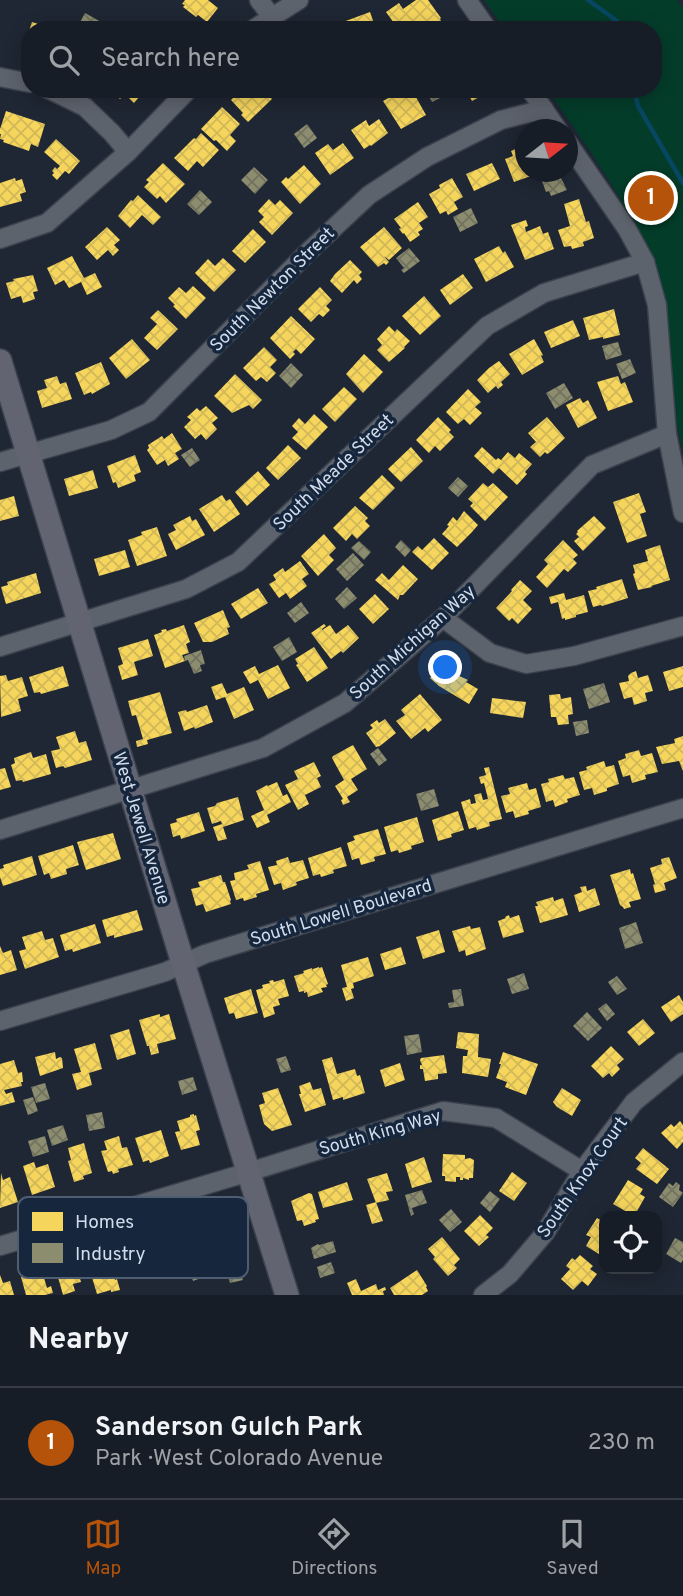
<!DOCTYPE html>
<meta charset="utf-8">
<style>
body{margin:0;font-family:Overpass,sans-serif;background:#20262f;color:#f1f3f6}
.controls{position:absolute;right:21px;bottom:21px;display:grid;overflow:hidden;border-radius:14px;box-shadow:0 4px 18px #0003}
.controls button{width:63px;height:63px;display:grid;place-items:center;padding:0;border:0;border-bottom:2px solid #363b44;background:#171d27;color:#f1f3f6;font:35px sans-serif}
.compass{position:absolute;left:515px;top:119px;width:63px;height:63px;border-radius:50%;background:#171d27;box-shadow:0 4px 18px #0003;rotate:73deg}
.you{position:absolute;left:446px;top:668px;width:24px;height:24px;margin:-18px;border:5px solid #fff;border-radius:50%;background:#1a73e8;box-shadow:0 0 0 10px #1a73e833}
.badge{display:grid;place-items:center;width:46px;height:46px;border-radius:50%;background:#b45309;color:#fff;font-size:23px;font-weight:700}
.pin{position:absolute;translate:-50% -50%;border:4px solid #fff;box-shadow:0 2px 7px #0006}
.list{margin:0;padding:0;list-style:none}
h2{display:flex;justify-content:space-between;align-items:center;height:91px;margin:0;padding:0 28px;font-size:30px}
h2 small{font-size:23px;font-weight:400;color:#9ea2a7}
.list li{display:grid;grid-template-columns:46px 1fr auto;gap:21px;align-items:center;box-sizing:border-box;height:112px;padding:0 28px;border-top:2px solid #363b44}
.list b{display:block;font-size:26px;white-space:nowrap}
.list p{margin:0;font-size:23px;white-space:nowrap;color:#9ea2a7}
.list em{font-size:23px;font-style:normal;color:#9ea2a7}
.icon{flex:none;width:38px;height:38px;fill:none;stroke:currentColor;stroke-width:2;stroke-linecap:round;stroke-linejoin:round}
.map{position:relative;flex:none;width:683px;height:1295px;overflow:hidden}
.search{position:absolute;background:#171d27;box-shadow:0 4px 18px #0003;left:21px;right:21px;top:21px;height:77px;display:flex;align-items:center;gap:18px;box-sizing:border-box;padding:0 24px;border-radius:28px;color:#9ea2a7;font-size:26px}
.sheet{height:203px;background:#171d27}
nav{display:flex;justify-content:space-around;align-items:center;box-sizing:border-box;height:98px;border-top:2px solid #363b44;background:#171d27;font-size:19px;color:#9ea2a7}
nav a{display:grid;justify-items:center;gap:4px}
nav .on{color:#b45309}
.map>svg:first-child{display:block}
</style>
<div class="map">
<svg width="683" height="1295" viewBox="0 0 683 1295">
<defs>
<pattern id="homes-cross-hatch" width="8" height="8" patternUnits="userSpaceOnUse" patternTransform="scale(1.75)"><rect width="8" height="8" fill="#f6d55c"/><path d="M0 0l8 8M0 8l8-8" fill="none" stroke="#d1b858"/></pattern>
<pattern id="industry-cross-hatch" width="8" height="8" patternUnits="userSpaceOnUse" patternTransform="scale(1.75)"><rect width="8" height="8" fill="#8c8c6e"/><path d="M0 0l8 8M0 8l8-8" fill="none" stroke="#717260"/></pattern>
</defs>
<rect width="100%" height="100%" fill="#1f2734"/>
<path fill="#043c2a" d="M484,0H677L683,8V452C680,438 676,424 674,410C671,380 672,349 667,319C652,233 596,160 547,89H653V30H505Z"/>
<g fill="url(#homes-cross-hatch)">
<path d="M185,0H208L218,8L207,22L198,15L196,17L183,7L185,5L182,4Z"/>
<path d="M416,0H428L441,18L440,19L443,25L436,30L427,28L425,30H399L386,12L399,3L403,9Z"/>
<path d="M370,12L376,29L346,30L343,22Z"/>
<path d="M32,22L54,29V30H30V42L26,40Z"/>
<path d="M110,89H146L134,103L125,94L120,99Z"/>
<path d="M242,89H262L272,99L248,122L241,115L243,113L231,100Z"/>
<path d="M466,89H485L487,93L472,101Z"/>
<path d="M412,90L426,115L401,129L383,101L399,92L401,97Z"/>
<path d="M222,107L240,124L230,135L236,141L227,151L216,140L214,141L201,129Z"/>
<path d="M6,111L45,124L38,147L31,144L29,151L3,142L4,140L0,139L1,134H0V129Z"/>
<path d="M379,119L388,133L371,146L370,145L364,149L351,130L366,120L369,126Z"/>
<path d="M201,133L219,150L203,167L197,161L188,171L174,158L194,138L196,139Z"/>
<path d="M56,139L80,161L69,174L65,171L57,180L52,175L54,173L52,171L55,167L57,169L60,166L44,152Z"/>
<path d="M343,143L354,158L330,175L315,153L328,144L333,150Z"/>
<path d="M522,146L524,151H526V172H542L514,182L505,159L513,156L511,151Z"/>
<path d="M163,163L185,184L166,203L160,196L157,199L144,187L149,182L146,180Z"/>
<path d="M492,163L500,179L474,191L466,174Z"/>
<path d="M304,165L321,184L300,204L281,182L286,177L288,179Z"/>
<path d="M15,178L16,181L22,179L26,192L20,194L22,201L0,207V183Z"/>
<path d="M452,178L463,197L454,202L458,209L448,215L446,211L440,214L429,194L440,188L439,185Z"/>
<path d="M138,195L161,217L153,225L142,215L130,228L118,216L131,200L133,201Z"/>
<path d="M269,199L275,205L280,200L293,213L272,235L259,222L264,217L258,211Z"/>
<path d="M579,199L586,222L589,221L594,238L583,242L584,246L572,249L571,246L564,247L558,230L570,226L564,204Z"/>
<path d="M418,202L428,217L419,223L423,229L418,232L420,235L410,242L404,233L403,234L399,229L401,228L394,219Z"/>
<path d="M526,220L528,226L525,227L526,232L540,226L543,234L548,232L554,249L525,260L511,225Z"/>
<path d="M107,227L120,240L114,245L119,250L113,256L108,250L97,260L85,247Z"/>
<path d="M384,227L402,248L389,260L384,256L389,262L386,265L384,263L378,267L360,247Z"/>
<path d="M253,229L266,242L245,263L232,251Z"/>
<path d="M499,246L503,253L505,251L514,267L486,282L474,259Z"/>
<path d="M72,256L84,278L95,273L102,287L87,295L81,282L69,288L64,280L55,285L47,268Z"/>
<path d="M223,258L236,270L214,292L195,273L208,259L215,266Z"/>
<path d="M350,260L362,272L359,275L362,279L357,284L354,280L342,293L330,281L335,274Z"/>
<path d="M463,274L473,288L450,305L440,290Z"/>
<path d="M33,275L38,291L33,292L35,299L23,303L21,296L11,299L6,283L14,281L13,279Z"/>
<path d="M193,286L206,298L186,319L173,306L175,305L168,298L179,287L186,293Z"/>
<path d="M320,287L332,300L326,306L330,310L323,317L319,314L311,322L298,309Z"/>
<path d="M424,296L441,316L420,335L402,316Z"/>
<path d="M614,309L620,335L603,339V337L589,340L583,318Z"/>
<path d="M158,310L178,329L157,350L144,338L157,324L150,318Z"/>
<path d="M291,316L315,339L301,354L296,349L293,352L295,354L290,359L270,338Z"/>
<path d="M573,320L580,336L551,348L544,332Z"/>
<path d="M389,326L395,332L397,329L410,341L404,347L405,348L389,362L377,350L382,345L377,339Z"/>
<path d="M132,339L150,360L126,379L109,358Z"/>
<path d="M534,339L543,355L541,356L544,362L522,375L509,354Z"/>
<path d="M264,347L277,360L270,367L276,373L267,382L261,377L256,381L243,368Z"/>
<path d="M364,354L383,372L363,393L346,374Z"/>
<path d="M499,361L510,374L501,382L503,385L498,389L496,386L488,393L477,380L489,368Z"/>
<path d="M101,362L110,384L92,394L91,392L84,395L75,373Z"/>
<path d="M235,374L262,400L253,409L249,405L232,413L214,396Z"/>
<path d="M57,376L60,384L66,382L72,399L42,408L37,391L47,388L44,380Z"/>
<path d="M618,376L621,384L625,382L633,402L608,411L597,382Z"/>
<path d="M344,387L357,399L335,422L322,409Z"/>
<path d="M468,389L481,402L475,407L482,413L470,425L464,419L458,424L446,412Z"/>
<path d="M580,398L583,403L588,400L597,418L578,428L566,405Z"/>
<path d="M206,406L218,418L212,423L217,429L206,440L201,434L195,439L184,427L191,420L187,417L197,408L200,411Z"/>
<path d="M314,414L328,427L306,450L292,438L298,432L292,426L299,418L305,424Z"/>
<path d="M438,417L451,430L449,432L454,437L440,451L435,446L429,453L416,440Z"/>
<path d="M547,417L565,438L549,453L547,454L545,452L540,457L530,447L536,442L528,433Z"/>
<path d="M172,433L182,449L175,453L179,459L168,466L165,460L157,465L147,450L149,448L148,445L162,436L164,439Z"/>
<path d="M288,445L301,458L278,480L266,468Z"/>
<path d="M411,447L423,461L401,482L388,469Z"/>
<path d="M482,447L496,460L498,458L501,460L508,452L515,458L519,453L532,464L525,472L527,474L517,485L499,468L493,474L474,456Z"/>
<path d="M135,455L141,472L134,475L136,481L118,488L116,482L113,483L107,466Z"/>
<path d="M93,470L98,488L69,496L64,479Z"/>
<path d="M258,471L270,485L247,506L235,492Z"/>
<path d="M382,475L395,488L373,510L359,498Z"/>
<path d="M483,483L488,487L493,483L508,497L485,521L470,506L473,503L468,499Z"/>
<path d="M639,493L646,512L640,514L647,536L627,543L613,502Z"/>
<path d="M222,495L226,501L230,499L240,514L214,532L199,509Z"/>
<path d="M14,496L19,516L0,521V500Z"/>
<path d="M355,506L368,518L365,521L370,526L357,539L352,534L346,541L333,528Z"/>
<path d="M464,511L478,525L472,532L457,547L442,534L449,526L447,525L453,517L457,521Z"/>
<path d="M190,516L192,521L196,519L205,535L176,550L168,534L176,530L173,525Z"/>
<path d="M594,516L606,528L583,551L574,541L579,537L576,534L578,532L577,531Z"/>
<path d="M157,527L167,556L137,566L128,540L142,535L141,532Z"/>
<path d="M324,534L336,548L329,555L334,560L318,576L301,556Z"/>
<path d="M434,538L449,553L432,570L412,552L418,546L422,550Z"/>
<path d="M563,540L578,555L573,559L577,563L568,572L564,569L547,588L536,577L548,564L544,560Z"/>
<path d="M660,545L670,580L651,586L652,587L638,590L633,574L635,573L633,565L648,561L645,550Z"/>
<path d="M125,550L130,567L99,576L94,559Z"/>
<path d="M300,561L309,574L302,579L307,586L290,599L286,593L279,598L269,584L276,580L273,575L283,568L285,572Z"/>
<path d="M403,565L418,579L403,595H400L398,600L375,580L382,573L389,580Z"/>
<path d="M36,573L41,593L6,604L1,587L8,585L7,582Z"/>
<path d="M622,579L628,598L602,606L601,605L593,607L588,591L597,589L596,587Z"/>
<path d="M520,580L532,591L523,600L532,609L518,624L512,618L509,621L496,608L512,591L511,590Z"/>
<path d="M258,588L268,603L241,619L231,604Z"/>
<path d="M564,593L566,600L584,595L588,612L576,615V617L565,620V618L562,619L558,602L551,604L549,597Z"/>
<path d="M375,594L389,609L373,624L359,609Z"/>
<path d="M223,610L230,627L227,628L229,634L212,642H203L194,623Z"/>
<path d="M324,624L326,626L322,629V630L330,625L336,634L348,625L359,638L343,653L341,651L331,659L311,633Z"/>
<path d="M184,625L190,642L186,644L189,653L182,655L185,661L165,668L154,635L162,632L161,630L166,629L167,631Z"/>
<path d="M148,639L153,656L134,662L138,675L122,680L118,666L123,664L118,648Z"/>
<path d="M314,647L328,668L307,682L296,665L298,664L295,659Z"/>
<path d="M278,665L290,688L268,699L258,680L250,684L243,672L255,666L259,674Z"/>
<path d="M63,666L69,686L41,694L40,692L34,693L29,677Z"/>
<path d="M683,666V687L669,691L663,672Z"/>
<path d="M440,667L454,676L455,674L468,680L466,682L478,689L469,704L439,686L430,678Z"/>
<path d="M636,671L638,678L648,675L653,691L645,693L647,701L634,705L632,697L624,699L619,683L629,681L628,676L631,673Z"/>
<path d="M6,675L8,681L22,677L28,696L18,699L21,711L1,717L0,676Z"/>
<path d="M222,683L227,694L244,687L254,710L234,719L225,697L216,700L211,687Z"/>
<path d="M160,692L172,733L147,740L148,744L137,747L136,741L143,739L136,715L132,716L128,701Z"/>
<path d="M420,694L442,720L428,732L425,728L411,739L396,721L405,715L401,710Z"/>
<path d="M560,694L561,699L571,697L573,714L568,715L569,724L558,725L556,717H551L549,695Z"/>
<path d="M492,698L526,702L523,718L490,713Z"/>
<path d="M207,705L213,722L195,729L194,727L184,731L178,712L186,710L187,712Z"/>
<path d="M385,719L396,733L380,746L376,747L366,733L373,728L370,725L377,720L379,723Z"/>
<path d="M75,731L79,743L86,741L92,760L65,768L63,766L56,768L51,751L60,749L56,737Z"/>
<path d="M683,736V771L679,761L662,764L656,747L675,743L674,739Z"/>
<path d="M353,745L367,769L351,779L358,790L347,797L350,802L343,805L341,800L343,799L335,786L344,780L332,758L333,756Z"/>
<path d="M639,750L641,756L652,753L658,772L645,775L646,779L632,783L630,775L623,777L618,761L626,758L625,754Z"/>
<path d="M31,752L33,758L46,754L51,774L23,782L22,780L16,781L11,765L15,763L14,758Z"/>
<path d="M604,761L606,767L614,765L619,784L607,788V791L594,795L592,788L584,790L579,772L587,770L586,767Z"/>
<path d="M314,762L321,776L317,778L321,787L305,795L309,804L298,810L285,785L298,779L294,771Z"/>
<path d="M489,767L502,819L489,822L490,826L477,830L476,827L469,829L461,802L470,799L471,804L476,803L474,795L481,793L483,800L488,799L484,783L481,784L479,777L486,775L484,768Z"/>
<path d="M5,768L11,787L0,790V769Z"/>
<path d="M563,775L565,779L574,777L580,795L567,799L568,802L555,807L553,800L546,802L541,784L549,782L548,779Z"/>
<path d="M277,782L283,796L287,794L291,802L267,815L270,822L257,828L251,816L264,810L256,791L267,785L268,786Z"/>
<path d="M527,783L529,790L536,788L541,807L528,811L529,814L515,818L513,811L506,813L501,796L510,794L508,788Z"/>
<path d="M238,797L244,820L223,827L227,839L218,841L213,827L222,824L221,821L212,824L207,808L215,806L217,803Z"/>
<path d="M458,811L464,830L451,834L452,837L438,841L432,820Z"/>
<path d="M199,812L205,831L181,839L180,835L173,837L170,824L177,822L176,819Z"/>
<path d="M417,817L424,842L411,846L412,849L399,853L398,850L391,852L384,827Z"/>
<path d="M378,829L386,854L374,857L375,861L361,865L359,858L352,860L347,843L355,840L353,836Z"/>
<path d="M113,833L121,859L86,870L77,842Z"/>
<path d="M73,845L79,865L66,869L67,874L51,879L49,873L44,875L38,856Z"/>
<path d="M341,847L347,866L333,870L334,873L321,877L320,874L313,876L308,858Z"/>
<path d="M32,856L37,875L3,886L0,877V869L4,868L3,865Z"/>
<path d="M288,857L290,863L303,860L309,878L296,882L297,885L283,890L281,883L274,885L268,867L277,865L276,861Z"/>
<path d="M669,857L677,878L664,883L666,890L655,893L653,885L655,884L650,868L662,864L661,859Z"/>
<path d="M260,861L269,890L256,894L257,897L244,901L243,898L236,900L230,881L235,880L234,873L249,869L247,865Z"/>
<path d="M630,869L631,874L633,873L641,899L629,902L631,907L624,909L623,907L620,905L610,875Z"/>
<path d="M221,875L223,882H225L231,900L230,901L231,904L206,912L203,904L196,906L191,889L200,887L198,882Z"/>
<path d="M586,886L587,891L595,888L600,905L579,912L574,895L582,892L580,887Z"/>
<path d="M553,897L554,901L563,898L568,915L540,923L535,906H538L536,902Z"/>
<path d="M137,910L143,930L114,938V935L107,937L102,920Z"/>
<path d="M509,915L510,918L519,915L524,932L503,938L498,921L506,918L505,917Z"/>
<path d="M95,924L101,943L73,952L72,949L65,951L60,935Z"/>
<path d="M470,926L471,929L480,927L486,949L466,956L465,950L459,952L452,931Z"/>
<path d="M439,930L445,952L423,959L416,937Z"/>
<path d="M42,931L45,940L53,938L59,957L25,969L19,951L26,949L22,937Z"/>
<path d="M0,946L3,953L11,950L17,970L0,975Z"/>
<path d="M401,947L406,964L385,970L380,954Z"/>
<path d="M368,957L374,976L353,983L354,988L351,989L354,998L346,1001L342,988L347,987L341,965Z"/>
<path d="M319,967V968L322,967L328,984L326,985L327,987L321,988L323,992L308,997L307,992L304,993V991L299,992L294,976L304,973L303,971L312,968L313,971V969Z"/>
<path d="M284,979L289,996L278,999L280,1005L273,1007L275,1014L264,1018L256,990L263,988L262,985L270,983L269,981L273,980L274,982Z"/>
<path d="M251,989L258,1013L236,1019L234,1013L229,1014L224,998Z"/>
<path d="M679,995L683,1002V1014L671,1022L661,1007Z"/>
<path d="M160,1014V1017L169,1014L176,1039L157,1044L159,1053L151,1055L149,1046H147L139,1020Z"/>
<path d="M643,1019L655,1033L639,1046L627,1032Z"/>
<path d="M129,1029L136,1054L117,1060L110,1035Z"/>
<path d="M458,1032L479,1034L478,1057L491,1059L488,1077L462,1073L463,1056H467L468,1050L456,1048Z"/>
<path d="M95,1043L102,1069L89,1073L92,1085L77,1090L72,1074L81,1072L74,1049Z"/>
<path d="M611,1046L624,1059L617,1065L620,1069L612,1077L609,1073L603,1078L591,1066Z"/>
<path d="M55,1052L56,1059L60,1057L62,1058L63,1068L40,1076L35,1057Z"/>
<path d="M503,1052L538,1064L526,1095L505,1087L507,1082L496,1078L501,1064H499Z"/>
<path d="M444,1055L447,1073L438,1074V1079L425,1081L423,1069H420V1065H422L420,1060L421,1058Z"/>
<path d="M332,1057L337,1074L355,1069L357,1076L360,1075L365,1093L343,1100V1097L333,1100L322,1060Z"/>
<path d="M14,1060L18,1073L22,1072L23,1082H21L22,1086L4,1090L6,1094L12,1092L15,1102L0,1106V1064Z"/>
<path d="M400,1063L405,1080L385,1087L380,1070Z"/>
<path d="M310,1082L313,1090L321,1088L326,1105L305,1112L299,1094H301L299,1086Z"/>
<path d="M278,1088L292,1125L272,1131L264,1124L259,1105L265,1103L262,1093Z"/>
<path d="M562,1088L581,1100L572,1116L557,1107L553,1102Z"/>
<path d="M194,1114V1116L196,1115L200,1130L196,1131L200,1145L181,1150L175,1132L180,1131L177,1121L190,1117V1115Z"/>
<path d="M680,1121L683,1125V1142L677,1149L661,1133L671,1124L674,1127Z"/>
<path d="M161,1130L169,1156L150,1163L149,1160L143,1162L135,1138Z"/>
<path d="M119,1136L122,1148L127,1147L133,1165L118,1169L119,1172L113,1174L112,1171L108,1172L101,1151L107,1150L104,1141Z"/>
<path d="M84,1143L92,1173L83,1176L84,1179L74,1182L68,1161L71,1160L68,1148Z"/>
<path d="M643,1148L669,1169L657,1184L636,1169L641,1163L635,1158Z"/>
<path d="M443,1154L465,1155V1159L470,1158L474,1160L473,1178H469V1180L463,1178V1180H460V1177H456V1182L445,1181V1176H442Z"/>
<path d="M424,1157L432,1182L412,1188L405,1164Z"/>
<path d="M34,1162L36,1168L48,1164L55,1187L32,1195L23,1166Z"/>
<path d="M512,1172L527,1183L514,1201L499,1191Z"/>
<path d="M1,1173L3,1180L10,1177L18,1202L0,1208Z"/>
<path d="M387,1173L393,1191L386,1192L389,1200L376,1203L367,1179Z"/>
<path d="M628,1180L643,1189L640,1194L645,1197L636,1213L642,1216H634L613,1204Z"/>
<path d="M347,1182L353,1200L323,1208L318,1192Z"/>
<path d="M309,1193L312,1194L319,1219L315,1220L316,1222L304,1226L302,1220L297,1221L291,1201Z"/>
<path d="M376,1202L383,1221L372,1224L366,1205Z"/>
<path d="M480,1215L493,1228L486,1235L489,1237L479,1246L464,1231Z"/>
<path d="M597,1218L602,1221L604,1218V1251L602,1256L586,1246L591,1237L586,1235Z"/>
<path d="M442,1237L460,1259L454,1265L457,1268L448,1276L433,1259L435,1257L428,1249Z"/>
<path d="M108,1254L115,1280L117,1279L120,1290L111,1292V1290L97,1294L87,1261Z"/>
<path d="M580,1255L593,1266L590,1269L597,1274L588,1286L582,1281L573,1290L561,1279L570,1269L566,1266L572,1258L575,1260Z"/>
<path d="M68,1264L69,1267L76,1265L81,1282L73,1284L75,1291L63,1295L56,1270L64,1268L63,1266Z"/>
<path d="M37,1269L38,1272L42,1271L47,1288L51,1286L53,1293L45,1295H26L21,1277L32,1274L31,1271Z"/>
<path d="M417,1270L427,1286L426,1287L428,1291L422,1295H394L390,1288Z"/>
<path d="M0,1275L3,1283L10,1281L14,1295H0Z"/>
<path d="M356,1279L361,1291L376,1284L378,1290L385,1287L386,1290L383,1291L384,1295H352L347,1283Z"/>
</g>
<g fill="url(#industry-cross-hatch)">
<path d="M85,13L101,22L97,30H79L77,28Z"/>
<path d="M425,89H441L444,96L432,102Z"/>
<path d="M307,124L317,138L304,148L294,134Z"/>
<path d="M254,167L268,180L255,194L241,180Z"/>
<path d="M550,172H558L567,190L551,196L549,191L546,192L540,176Z"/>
<path d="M200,190L212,202L199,215L187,204Z"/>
<path d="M471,208L478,223L460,232L453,217Z"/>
<path d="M409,248L420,261L404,273L401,270L404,268L396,258Z"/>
<path d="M618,342L622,355L606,360L602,346Z"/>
<path d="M630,359L636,373L622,379L616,364Z"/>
<path d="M291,363L303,375L291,388L279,376Z"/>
<path d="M564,383L573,398L555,409L546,393Z"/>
<path d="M192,448L200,460L190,467L181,455Z"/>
<path d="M458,477L468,486L458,497L448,488Z"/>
<path d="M401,540L411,550L405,557L395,547Z"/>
<path d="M359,541L371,552L364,560L351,548Z"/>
<path d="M353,553L364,565L347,581L336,569Z"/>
<path d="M347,587L357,598L344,609L335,599Z"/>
<path d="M301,602L309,613L295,623L287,613Z"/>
<path d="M289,637L297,652L282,661L273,647Z"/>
<path d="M201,650L205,664L200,665L202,671L194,674L188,660L185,661L184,656Z"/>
<path d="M604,683L610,702L589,709L583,689Z"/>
<path d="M587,720L589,733L576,736L573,722Z"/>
<path d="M378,748L387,760L379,766L370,754Z"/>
<path d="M434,789L439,806L421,811L416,794Z"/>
<path d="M636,922L643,943L625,949L619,928Z"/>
<path d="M524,973L529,989L512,994L507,979Z"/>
<path d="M617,976L627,989L617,995L608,982Z"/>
<path d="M461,989L464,1006L449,1008L448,1003L454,1002L452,990Z"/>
<path d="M606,1003L615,1014L607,1021L598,1009Z"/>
<path d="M587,1012L602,1028L588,1041L573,1026Z"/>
<path d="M419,1034L422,1052L407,1055L404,1036Z"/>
<path d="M286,1056L291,1070L281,1073L276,1059Z"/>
<path d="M193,1077L197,1090L182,1095L178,1081Z"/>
<path d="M45,1083L50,1099L36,1103L31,1087Z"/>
<path d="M33,1097L38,1111L28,1115L23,1100Z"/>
<path d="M102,1112L105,1128L89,1131L86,1115Z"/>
<path d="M63,1125L68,1140L52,1146L47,1130Z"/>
<path d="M45,1136L49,1152L33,1157L28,1141Z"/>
<path d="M676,1182L680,1185L679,1190L683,1193L673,1207L659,1197L669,1183L673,1186Z"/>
<path d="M422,1190L427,1203L412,1208L414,1214L411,1216L405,1195Z"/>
<path d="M490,1191L500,1199L490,1212L480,1203Z"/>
<path d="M451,1209L462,1222L450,1232L439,1220Z"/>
<path d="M675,1238L683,1242V1260L681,1263L666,1254Z"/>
<path d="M333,1241L336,1252L314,1259L311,1248L318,1244L319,1245Z"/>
<path d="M200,1262L204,1277L193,1281L189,1266Z"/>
<path d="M331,1262L335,1273L320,1278L317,1267Z"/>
<path d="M238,1264L243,1280L230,1283L225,1267Z"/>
</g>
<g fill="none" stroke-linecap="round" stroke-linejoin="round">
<g stroke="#074762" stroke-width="4.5">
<path d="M588,0L617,21L619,30"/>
<path d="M634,89L638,106L683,183"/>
</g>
<defs>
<g id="minor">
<path d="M259,0L271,16"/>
<path d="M467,0L488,30"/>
<path d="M252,30L299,0"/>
<path d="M0,77L30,83"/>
<path d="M48,89L85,107L112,133L128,152"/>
<path d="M530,89L558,130"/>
<path d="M568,143L627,229L645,262L657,305L667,434L683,513"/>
<path d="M0,239L47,223L128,152L189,89"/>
<path d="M0,462L111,430L149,412L307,253L369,195L427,157L501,120L544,109"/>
<path d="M443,618L490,653L526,664L574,656L683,626"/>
<path d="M0,647L186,589L238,562L487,326L544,293L645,262"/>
<path d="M0,830L263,748L345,703L443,618L592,465L667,434"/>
<path d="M0,1021L165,972L205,954L683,808"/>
<path d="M0,1246L249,1172L443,1111L496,1118L582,1171"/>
<path d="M483,1295L510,1274L545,1233L582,1171L634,1102L683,1062"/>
</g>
<path id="major" d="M0,361L183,963L287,1295"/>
</defs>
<use href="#minor" stroke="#3b424d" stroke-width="21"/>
<use href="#major" stroke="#3b424d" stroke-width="26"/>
<use href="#minor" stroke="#5d636d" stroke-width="18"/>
<use href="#major" stroke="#636472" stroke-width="23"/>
</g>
<g text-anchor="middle" stroke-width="7" stroke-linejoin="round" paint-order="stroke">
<g font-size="18" fill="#d1dcec" stroke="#16263d">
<text transform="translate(272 289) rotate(-45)" y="6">South Newton Street</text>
<text transform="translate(333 472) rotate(-44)" y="6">South Meade Street</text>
<text transform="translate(412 642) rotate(-42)" y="6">South Michigan Way</text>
<text transform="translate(142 828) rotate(73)" y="6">West Jewell Avenue</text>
<text transform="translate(341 912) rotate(-17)" y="6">South Lowell Boulevard</text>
<text transform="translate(380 1132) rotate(-16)" y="6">South King Way</text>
<text transform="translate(582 1177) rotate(-55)" y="6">South Knox Court</text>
</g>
</g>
<rect x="18" y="1197" width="230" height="81" rx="10" fill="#16263d" stroke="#4e5d72" stroke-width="2"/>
<rect x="32" y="1212" width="31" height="19" fill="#f6d55c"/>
<rect x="32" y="1243" width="31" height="20" fill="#8c8c6e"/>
<g font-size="19" fill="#d1dcec">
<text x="75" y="1228">Homes</text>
<text x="75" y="1260">Industry</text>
</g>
</svg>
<div class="controls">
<button><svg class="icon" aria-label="locate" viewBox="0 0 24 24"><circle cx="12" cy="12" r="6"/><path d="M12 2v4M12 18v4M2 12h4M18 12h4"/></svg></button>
</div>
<svg class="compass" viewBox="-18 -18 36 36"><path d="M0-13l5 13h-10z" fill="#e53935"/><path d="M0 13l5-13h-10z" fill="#9ea2a7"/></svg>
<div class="you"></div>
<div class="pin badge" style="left:651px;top:198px">1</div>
<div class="search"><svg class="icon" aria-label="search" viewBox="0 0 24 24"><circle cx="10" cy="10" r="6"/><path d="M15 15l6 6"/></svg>Search here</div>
</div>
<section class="sheet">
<h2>Nearby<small></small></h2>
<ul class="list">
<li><span class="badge">1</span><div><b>Sanderson Gulch Park</b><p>Park · West Colorado Avenue</p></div><em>230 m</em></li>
</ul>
</section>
<nav>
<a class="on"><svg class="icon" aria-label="map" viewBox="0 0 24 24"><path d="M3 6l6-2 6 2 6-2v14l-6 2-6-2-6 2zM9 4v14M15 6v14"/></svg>Map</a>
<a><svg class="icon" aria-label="directions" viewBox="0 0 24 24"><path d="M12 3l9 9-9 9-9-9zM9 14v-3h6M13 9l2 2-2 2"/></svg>Directions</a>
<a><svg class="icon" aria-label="saved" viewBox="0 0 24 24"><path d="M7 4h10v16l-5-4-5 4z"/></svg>Saved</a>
</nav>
